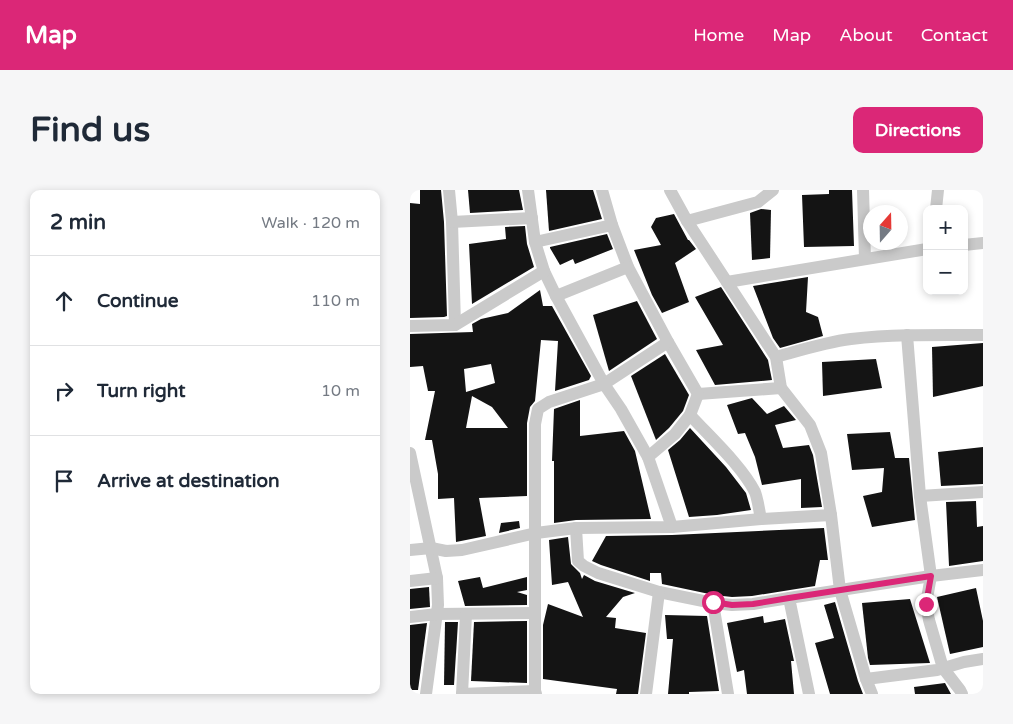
<!DOCTYPE html>
<meta charset="utf-8">
<style>
body{margin:0;font-family:"Varela Round",sans-serif;background:#f6f6f7;color:#1f2937}
.controls{position:absolute;right:15px;top:15px;display:grid;overflow:hidden;border-radius:10px;box-shadow:0 2px 8px #0003}
.controls button{width:45px;height:45px;display:grid;place-items:center;padding:0;border:0;border-bottom:1px solid #e0e1e3;background:#fff;color:#1f2937;font:25px sans-serif}
.compass{position:absolute;left:453px;top:15px;width:45px;height:45px;border-radius:50%;background:#fff;box-shadow:0 2px 8px #0003;rotate:20deg}
.stop{position:absolute;width:15px;height:15px;margin:-11px;border:4px solid #db2777;border-radius:50%;background:#fff}
.stop.end{background:#db2777;border-color:#fff;box-shadow:0 1px 5px #0008}
.list{margin:0;padding:0;list-style:none}
h2{display:flex;justify-content:space-between;align-items:center;height:65px;margin:0;padding:0 20px;font-size:21px}
h2 small{font-size:16px;font-weight:400;color:#747a83}
.list li{display:grid;grid-template-columns:32px 1fr auto;gap:15px;align-items:center;box-sizing:border-box;height:90px;padding:0 20px;border-top:1px solid #e0e1e3}
.list b{display:block;font-size:19px;white-space:nowrap}
.list em{font-size:16px;font-style:normal;color:#747a83}
.icon{flex:none;width:28px;height:28px;fill:none;stroke:currentColor;stroke-width:2;stroke-linecap:round;stroke-linejoin:round}
.map{position:relative;flex:none;width:573px;height:504px;overflow:hidden;border-radius:10px}
header{display:flex;align-items:center;gap:30px;box-sizing:border-box;height:70px;padding:0 25px;background:#db2777;color:#fff}
header strong{font-size:24px}
nav{display:flex;gap:28px;margin-inline-start:auto;font-size:18px}
.intro{display:flex;align-items:center;justify-content:space-between;box-sizing:border-box;height:120px;padding:0 30px}
h1{margin:0;font-size:35px}
.button{padding:12px 22px;border-radius:10px;background:#db2777;color:#fff;font-size:18px;font-weight:700}
main{display:flex;gap:30px;padding:0 30px}
aside{flex:1;background:#fff;border-radius:10px;box-shadow:0 2px 8px #0003}
.map>svg:first-child{display:block}
</style>
<header>
<strong>Map</strong>
<nav><a>Home</a><a>Map</a><a>About</a><a>Contact</a></nav>
</header>
<div class="intro"><h1>Find us</h1><a class="button">Directions</a></div>
<main>
<aside>
<h2>2 min<small>Walk · 120 m</small></h2>
<ul class="list">
<li><svg class="icon" aria-label="ahead" viewBox="0 0 24 24"><path d="M12 20V5M6 11l6-6 6 6"/></svg><div><b>Continue</b></div><em>110 m</em></li>
<li><svg class="icon" aria-label="right" viewBox="0 0 24 24"><path d="M7 20v-9h11M14 6l5 5-5 5"/></svg><div><b>Turn right</b></div><em>10 m</em></li>
<li><svg class="icon" aria-label="arrive" viewBox="0 0 24 24"><path d="M6 21V4h12l-3 4 3 4H6"/></svg><div><b>Arrive at destination</b></div></li>
</ul>
</aside>
<div class="map">
<svg width="573" height="504" viewBox="0 0 573 504">
<rect width="100%" height="100%" fill="#fff"/>
<g fill="#141414" fill-rule="evenodd">
<path d="M10,0H31L34,32L37,126L34,127L0,128V13L10,14Z"/>
<path d="M58,0H109L113,20L60,23Z"/>
<path d="M136,0H183L192,29L139,41Z"/>
<path d="M419,0H442L444,56L394,57L392,5L419,4Z"/>
<path d="M351,19L361,20L360,68L342,70L340,23Z"/>
<path d="M264,24L278,50H279L286,59L265,73L279,112L252,123L242,105L224,60L251,55L241,37L246,28Z"/>
<path d="M115,36L117,54L124,77L62,114L59,54L96,49L95,37Z"/>
<path d="M197,44L203,59L165,74L163,69L150,75L140,58V57Z"/>
<path d="M398,87L396,122L408,127L413,146L370,158L363,148L343,96Z"/>
<path d="M311,97L358,170L362,190L305,195L286,160L313,155L285,107Z"/>
<path d="M130,100L133,116H142L181,186L179,190L145,201L148,151L131,150L125,211L120,217L117,233V306L69,308L76,346L46,352L44,308L28,309V284L22,250H15L25,201H18L13,176L0,177V144L63,142L62,134L71,129L98,123ZM81,174L85,193L56,202L54,179ZM62,206L82,217L98,238H56Z"/>
<path d="M227,111L247,149L199,181L183,125Z"/>
<path d="M573,153V196L523,207L522,157Z"/>
<path d="M255,164L279,205L273,221L259,238L246,250L221,186Z"/>
<path d="M466,169L472,198L413,206L412,172Z"/>
<path d="M342,208L357,224L374,216L386,230L365,235L373,258L399,255L403,265L412,317L391,318V289L352,295L345,267L335,243L328,244L317,215Z"/>
<path d="M170,210V246L214,241L225,261L241,329L166,330L144,333V271H142L144,219Z"/>
<path d="M280,238L316,277L336,303L341,320L307,325L279,327L258,260L270,250Z"/>
<path d="M480,242L485,268H499L505,330L462,337L453,306L472,302L474,278L442,280L437,244Z"/>
<path d="M573,257V294L531,296L528,262Z"/>
<path d="M566,311L567,337L573,336V371L539,376L536,312Z"/>
<path d="M109,331L110,338L89,343L91,333Z"/>
<path d="M414,338L418,370H410L405,396L342,406L322,407L304,405L252,394L251,383H240V391L191,375L182,371L196,346L262,345Z"/>
<path d="M158,347L161,374L170,383L172,389L174,385L185,391L225,403L213,407L196,427L206,428L205,438L236,443L228,504H206L207,499L133,489V435L138,414L173,427L158,392L142,395L139,350Z"/>
<path d="M70,387L73,398L117,387V400L107,402L117,405V415L55,416L48,391Z"/>
<path d="M19,397L20,417L0,419V399Z"/>
<path d="M566,398L573,431V457L540,464L527,407Z"/>
<path d="M500,409L520,473L460,475L458,468L452,413Z"/>
<path d="M425,412L448,491L453,504H420L405,453L424,448L414,415Z"/>
<path d="M255,425L297,426L309,501L279,502V504H258L263,449H257Z"/>
<path d="M353,426L354,433L375,429L384,471H381L384,504H337L334,480L327,482L317,433Z"/>
<path d="M117,431V493L61,491L64,432Z"/>
<path d="M35,432H48L44,495H34Z"/>
<path d="M17,433L8,500H0V435Z"/>
<path d="M535,493L541,504H505L504,497Z"/>
</g>
<g fill="none" stroke-linecap="round" stroke-linejoin="round">
<g stroke="#cacaca" stroke-width="12">
<path d="M39,0L42,32L45,135"/>
<path d="M260,0L277,31L364,164L366,167L371,198L400,235L411,263L421,325L430,400L456,489L462,504"/>
<path d="M453,0L455,69"/>
<path d="M526,19L528,0"/>
<path d="M277,31L348,12L363,0"/>
<path d="M42,32L122,28"/>
<path d="M202,35L218,77L258,152L288,204"/>
<path d="M125,52L202,35L192,0"/>
<path d="M554,55L573,53"/>
<path d="M134,81L146,106L194,194L258,152"/>
<path d="M317,92L517,59"/>
<path d="M146,106L218,77"/>
<path d="M0,136L45,135L134,81L125,52L118,0"/>
<path d="M497,145L510,306L521,386L516,414L519,430L533,478L550,500L552,504"/>
<path d="M366,167C391,160 416,152 441,149C485,144 529,145 573,145"/>
<path d="M288,204L371,198"/>
<path d="M280,225C300,247 332,276 345,302C348,310 349,320 351,329"/>
<path d="M0,263L27,388L28,415L16,504"/>
<path d="M238,267L265,244L280,225L288,204"/>
<path d="M510,306L573,302"/>
<path d="M166,338L168,371L174,376L188,383L249,402L303,413L322,415L343,414L379,408L521,386L573,380"/>
<path d="M0,360L21,358L36,361L52,360L126,343L166,338L262,337L351,329L421,325"/>
<path d="M0,391L27,388"/>
<path d="M379,408L399,504"/>
<path d="M303,413L318,504"/>
<path d="M0,427L27,424L125,423"/>
<path d="M456,489L527,480L554,472L573,469"/>
<path d="M52,504L56,425"/>
<path d="M52,504L125,501"/>
<path d="M126,504L125,501V234L128,219L139,212L194,194L211,219L238,267L262,337"/>
<path d="M236,504L249,402"/>
</g>
</g>
<g fill="none" stroke-linecap="round" stroke-linejoin="round">
<path stroke="#db2777" stroke-width="6" d="M303,412L322,415L343,414L379,408L521,386L516,414"/>
</g>
</svg>
<div class="controls">
<button>+</button>
<button>−</button>
</div>
<svg class="compass" viewBox="-18 -18 36 36"><path d="M0-13l5 13h-10z" fill="#e53935"/><path d="M0 13l5-13h-10z" fill="#747a83"/></svg>
<div class="stop" style="left:303px;top:412px"></div>
<div class="stop end" style="left:516px;top:414px"></div>
</div>
</main>
